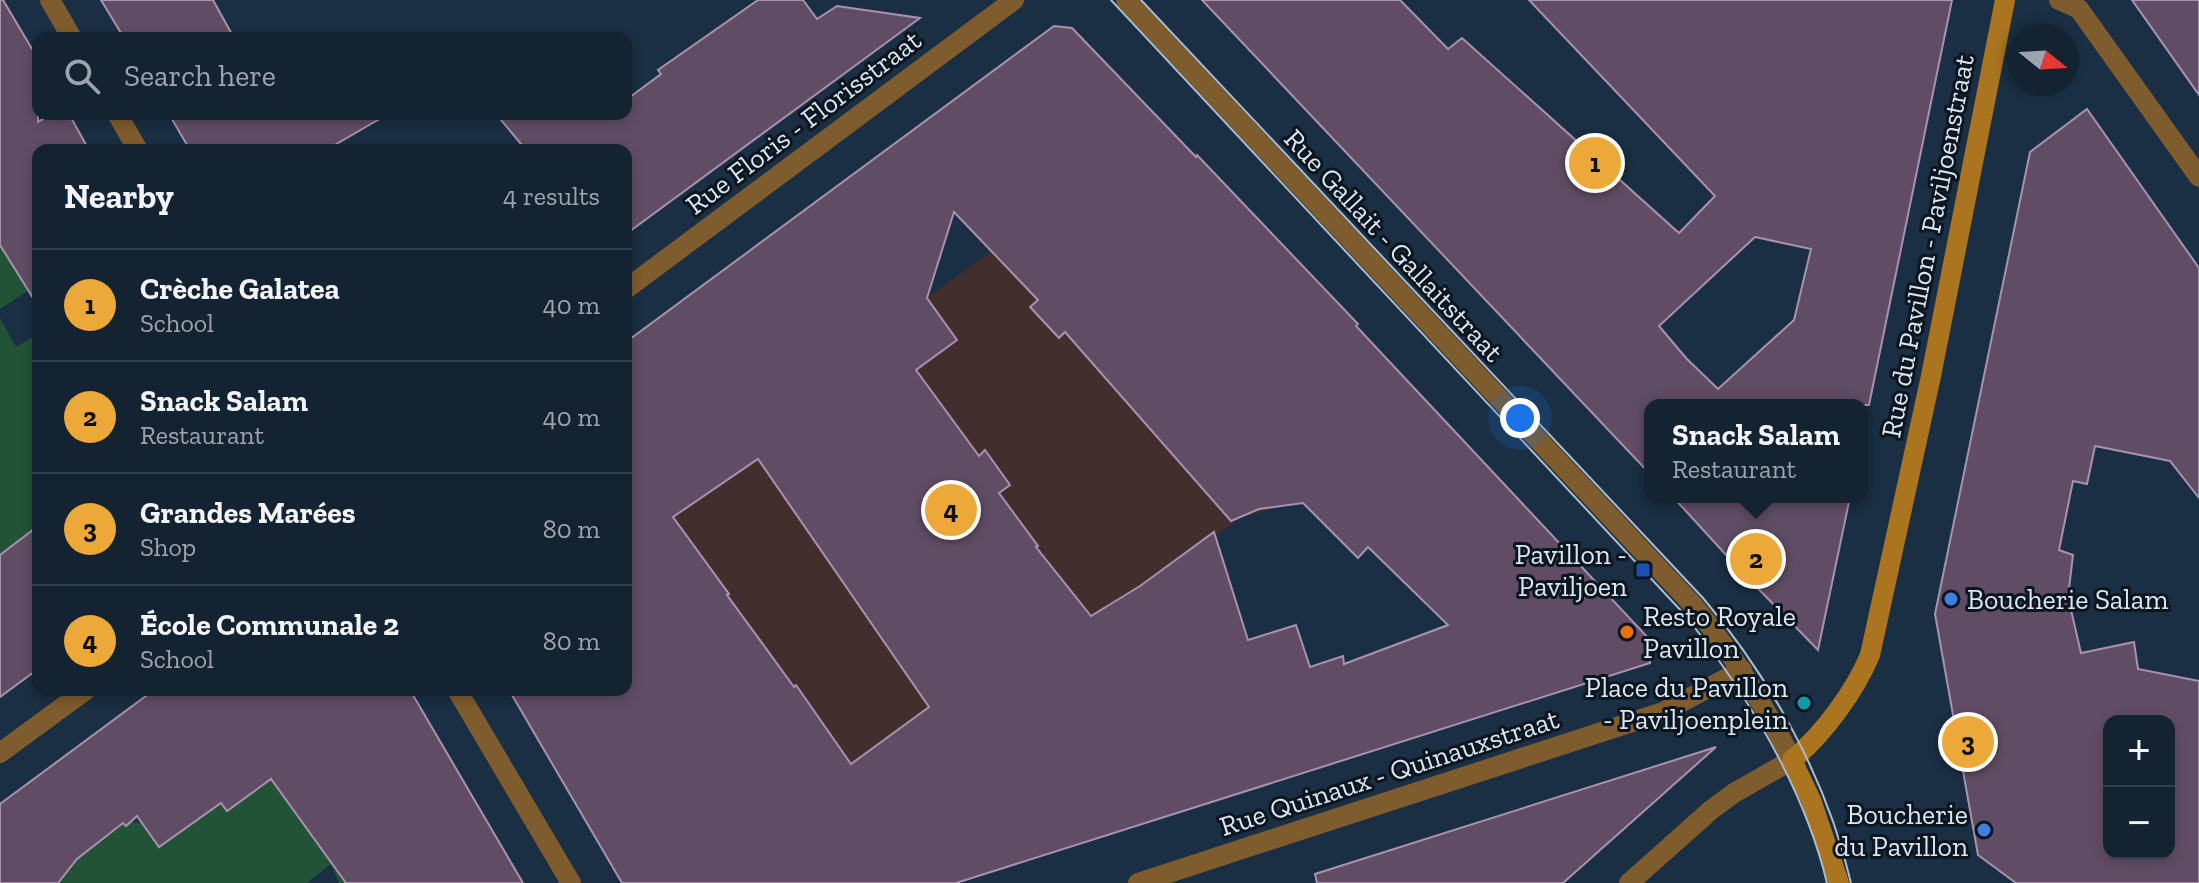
<!DOCTYPE html>
<meta charset="utf-8">
<style>
body{margin:0;font-family:"Zilla Slab",serif;background:#212f3e;color:#f1f3f6}
.controls{position:absolute;right:24px;bottom:24px;display:grid;overflow:hidden;border-radius:16px;box-shadow:0 4px 12px #0003}
.controls button{width:72px;height:72px;display:grid;place-items:center;padding:0;border:0;border-bottom:2px solid #33404d;background:#142332;color:#f1f3f6;font:40px sans-serif}
.compass{position:absolute;left:2007px;top:24px;width:72px;height:72px;border-radius:50%;background:#142332;box-shadow:0 4px 12px #0003;rotate:108deg}
.you{position:absolute;left:1520px;top:418px;width:28px;height:28px;margin:-20px;border:6px solid #fff;border-radius:50%;background:#1a73e8;box-shadow:0 0 0 12px #1a73e833}
.badge{display:grid;place-items:center;width:52px;height:52px;border-radius:50%;background:#eca93a;color:#111;font-size:26px;font-weight:700}
.pin{position:absolute;translate:-50% -50%;border:4px solid #fff;box-shadow:0 2px 8px #0006}
.popup{position:absolute;left:1644px;top:399px;width:224px;height:104px;box-sizing:border-box;display:grid;place-content:center;border-radius:16px;background:#142332;filter:drop-shadow(0 2px 6px #0005);font-size:26px;white-space:nowrap;color:#9da4ac}
.popup b{font-size:30px;color:#f1f3f6}
.popup::after{content:'';position:absolute;left:50%;top:100%;margin-left:-16px;border:16px solid transparent;border-top-color:#142332}
.list{margin:0;padding:0;list-style:none}
h2{display:flex;justify-content:space-between;align-items:center;height:104px;margin:0;padding:0 32px;font-size:34px}
h2 small{font-size:26px;font-weight:400;color:#9da4ac}
.list li{display:grid;grid-template-columns:52px 1fr auto;gap:24px;align-items:center;box-sizing:border-box;height:112px;padding:0 32px;border-top:2px solid #33404d}
.list b{display:block;font-size:30px;white-space:nowrap}
.list p{margin:0;font-size:26px;white-space:nowrap;color:#9da4ac}
.list em{font-size:26px;font-style:normal;color:#9da4ac}
.icon{flex:none;width:44px;height:44px;fill:none;stroke:currentColor;stroke-width:2;stroke-linecap:round;stroke-linejoin:round}
.map{position:relative;flex:none;width:2199px;height:883px;overflow:hidden}
.search{position:absolute;background:#142332;box-shadow:0 4px 12px #0003;left:32px;top:32px;width:600px;height:88px;display:flex;align-items:center;gap:20px;box-sizing:border-box;padding:0 28px;border-radius:16px;color:#9da4ac;font-size:30px}
.panel{position:absolute;background:#142332;box-shadow:0 4px 12px #0003;left:32px;top:144px;width:600px;height:552px;border-radius:16px}
.map>svg:first-child{display:block}
</style>
<div class="map">
<svg width="2199" height="883" viewBox="0 0 2199 883">
<rect width="100%" height="100%" fill="#1a2f43"/>
<path fill="#432e2e" d="M1165,126L1412,385L1289,505L1242,517L1093,619L942,883L626,515Z"/>
<g fill="#225337">
<path d="M0,245L29,290L0,309Z"/>
<path d="M0,318L16,347L38,334V530L30,532L0,555Z"/>
<path d="M258,761L308,831L353,805L413,883H339L331,864L307,883H58L81,854L123,823L126,826L131,822L144,823L159,846L216,796L227,811L242,800Z"/>
</g>
<g fill="#604d65" stroke="#a892ad" stroke-width="2" fill-rule="evenodd">
<path d="M0,0H3L38,59V122L51,114H69L89,150H38V306L0,245Z"/>
<path d="M101,0H213L234,38H124Z"/>
<path d="M758,0H803L817,19L837,6L920,18L626,234V150H526L496,114H626V100L661,74L658,70Z"/>
<path d="M1202,0H1400L1448,49L1462,38L1679,233L1715,196L1529,0H1952L1869,405H1650V474ZM1755,237L1811,249L1794,320L1718,389L1686,358L1659,326Z"/>
<path d="M2132,0H2199V95Z"/>
<path d="M1054,26L1072,28L1196,157L1197,155L1358,324L1356,326L1652,642L1650,663L956,883H622L509,690H626V342ZM954,212L1038,300L1030,307L1059,338L1065,332L1231,521L1259,509L1303,503L1358,558L1368,547L1448,625L1344,664L1343,656L1310,667L1296,625L1248,640L1214,532L1140,586L1091,616L1036,547L1038,546L999,493L1010,485L985,450L979,456L916,370L957,340L927,298ZM758,459L929,707L851,764L796,685L794,687L727,595L729,594L673,517Z"/>
<path d="M2087,109L2199,268V498L2170,461L2095,446L2087,484L2073,481L2059,550L2073,555L2068,597L2081,653L2134,642L2138,669L2199,681V883H2016L1978,855L1935,614L2030,152ZM2109,721H2169V853H2109Z"/>
<path d="M169,114H388L326,150H190Z"/>
<path d="M1673,497H1850L1818,650L1738,568Z"/>
<path d="M38,526V669L0,697V555Z"/>
<path d="M154,690H410L523,883H346L271,779L227,811L221,803L159,847L137,816L126,826L123,823L77,859L58,883H0V804Z"/>
<path d="M1716,747L1563,883H1317L1315,874Z"/>
</g>
<g fill="none" stroke-linecap="round" stroke-linejoin="round">
<g stroke="#7e5c2d" stroke-width="20">
<path d="M50,0L72,38"/>
<path d="M1126,0L1694,606C1733,654 1764,704 1792,760L1734,793L1711,810L1629,883"/>
<path d="M2059,0L2079,9L2199,177"/>
<path d="M117,114L138,150"/>
<path d="M626,289L1014,0"/>
<path d="M457,690L571,883"/>
<path d="M0,753L86,690"/>
<path d="M1138,883L1663,712L1742,670"/>
</g>
<path stroke="#ab7520" stroke-width="20" d="M1839,883L1811,800L1792,760C1823,735 1855,691 1870,655L1931,376L2005,0"/>
<g stroke="#adbcca" stroke-width="2">
<path d="M1111,0L1685,615C1747,694 1803,784 1827,883"/>
<path d="M1141,0L1703,598C1771,679 1827,779 1851,883"/>
</g>
</g>
<rect fill="#1a4fb4" stroke="#0d161f" stroke-width="3" x="1635" y="562" width="16" height="16" rx="4"/>
<g fill="#3f7fe0" stroke="#0d161f" stroke-width="3">
<circle cx="1951" cy="599" r="8"/>
<circle cx="1984" cy="830" r="8"/>
</g>
<circle fill="#e8710a" stroke="#0d161f" stroke-width="3" cx="1627" cy="632" r="8"/>
<circle fill="#0f9aa8" stroke="#0d161f" stroke-width="3" cx="1804" cy="703" r="8"/>
<g text-anchor="middle" stroke-width="6" stroke-linejoin="round" paint-order="stroke">
<g font-size="28" fill="#d9e6f3" stroke="#0d161f">
<text transform="translate(803 122) rotate(-37)" y="10">Rue Floris - Florisstraat</text>
<text transform="translate(1394 245) rotate(47)" y="10">Rue Gallait - Gallaitstraat</text>
<text transform="translate(1927 246) rotate(-79)" y="10">Rue du Pavillon - Paviljoenstraat</text>
<text transform="translate(1389 772) rotate(-18)" y="10">Rue Quinaux - Quinauxstraat</text>
</g>
<g font-size="28" fill="#d9e6f3" stroke="#0d161f" text-anchor="end">
<text x="1627" y="564">Pavillon -<tspan x="1627" dy="32">Paviljoen</tspan></text>
<text x="1967" y="609" text-anchor="start">Boucherie Salam</text>
<text x="1643" y="626" text-anchor="start">Resto Royale<tspan x="1643" dy="32">Pavillon</tspan></text>
<text x="1788" y="697">Place du Pavillon<tspan x="1788" dy="32">- Paviljoenplein</tspan></text>
<text x="1968" y="824">Boucherie<tspan x="1968" dy="32">du Pavillon</tspan></text>
</g>
</g>
</svg>
<div class="controls">
<button>+</button>
<button>−</button>
</div>
<svg class="compass" viewBox="-18 -18 36 36"><path d="M0-13l5 13h-10z" fill="#e53935"/><path d="M0 13l5-13h-10z" fill="#9da4ac"/></svg>
<div class="you"></div>
<div class="pin badge" style="left:1595px;top:163px">1</div>
<div class="pin badge" style="left:1756px;top:559px">2</div>
<div class="popup"><b>Snack Salam</b>Restaurant</div>
<div class="pin badge" style="left:1968px;top:742px">3</div>
<div class="pin badge" style="left:951px;top:510px">4</div>
<div class="search"><svg class="icon" aria-label="search" viewBox="0 0 24 24"><circle cx="10" cy="10" r="6"/><path d="M15 15l6 6"/></svg>Search here</div>
<section class="panel">
<h2>Nearby<small>4 results</small></h2>
<ul class="list">
<li><span class="badge">1</span><div><b>Crèche Galatea</b><p>School</p></div><em>40 m</em></li>
<li><span class="badge">2</span><div><b>Snack Salam</b><p>Restaurant</p></div><em>40 m</em></li>
<li><span class="badge">3</span><div><b>Grandes Marées</b><p>Shop</p></div><em>80 m</em></li>
<li><span class="badge">4</span><div><b>École Communale 2</b><p>School</p></div><em>80 m</em></li>
</ul>
</section>
</div>
